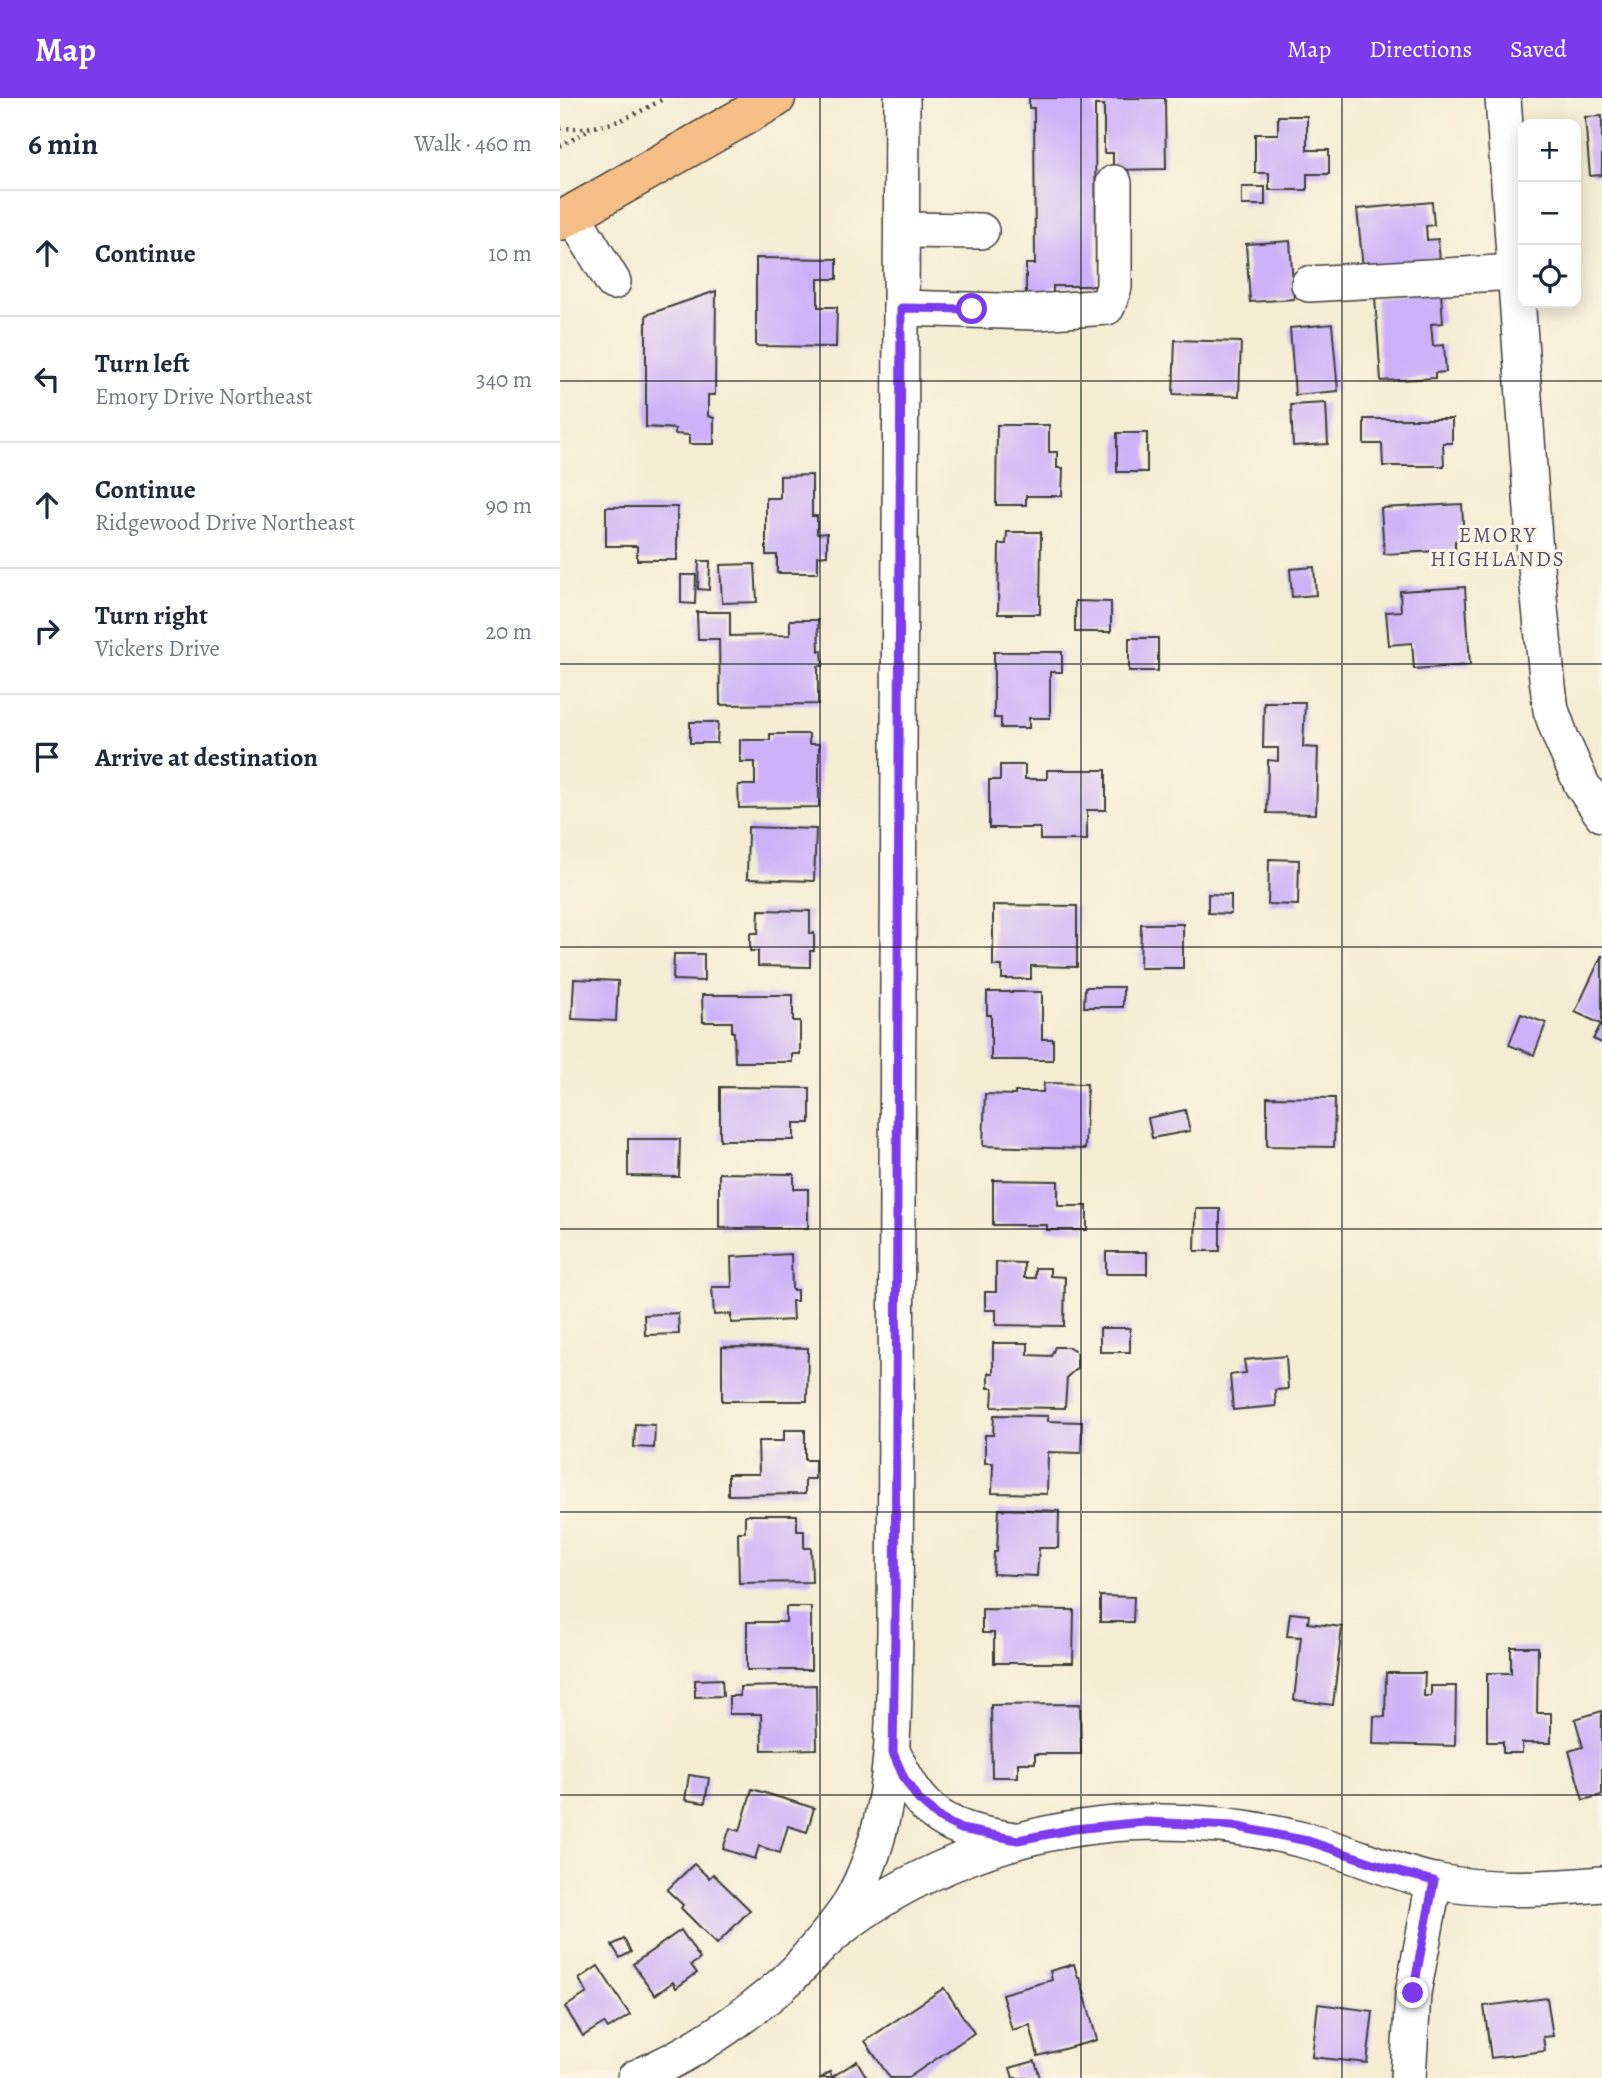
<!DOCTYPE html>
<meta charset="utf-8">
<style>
body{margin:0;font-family:Alegreya,serif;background:#f2f2f3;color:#1f2937}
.controls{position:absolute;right:21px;top:21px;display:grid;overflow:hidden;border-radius:14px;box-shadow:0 4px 18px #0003}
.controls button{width:63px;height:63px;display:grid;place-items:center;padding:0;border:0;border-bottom:2px solid #e0e1e3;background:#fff;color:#1f2937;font:35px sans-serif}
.stop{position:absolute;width:21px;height:21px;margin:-16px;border:5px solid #7c3aed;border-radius:50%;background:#fff}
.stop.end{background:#7c3aed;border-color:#fff;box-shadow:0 2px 7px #0008}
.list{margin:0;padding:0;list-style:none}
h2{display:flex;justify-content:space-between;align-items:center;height:91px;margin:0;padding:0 28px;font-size:30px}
h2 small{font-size:23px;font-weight:400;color:#747a83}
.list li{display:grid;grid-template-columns:46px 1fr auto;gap:21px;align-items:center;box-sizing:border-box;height:126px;padding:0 28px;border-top:2px solid #e0e1e3}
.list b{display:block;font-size:26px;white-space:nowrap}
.list p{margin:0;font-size:23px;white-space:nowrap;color:#747a83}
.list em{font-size:23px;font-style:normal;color:#747a83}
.icon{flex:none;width:38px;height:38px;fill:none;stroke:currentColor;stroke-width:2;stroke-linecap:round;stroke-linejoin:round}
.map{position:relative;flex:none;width:1042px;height:1980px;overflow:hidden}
header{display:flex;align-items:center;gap:42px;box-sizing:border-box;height:98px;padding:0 35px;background:#7c3aed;color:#fff}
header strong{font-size:33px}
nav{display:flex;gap:38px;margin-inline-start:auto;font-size:24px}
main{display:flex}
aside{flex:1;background:#fff}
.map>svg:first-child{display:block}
</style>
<header>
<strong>Map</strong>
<nav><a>Map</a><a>Directions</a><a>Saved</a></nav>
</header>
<main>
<aside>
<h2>6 min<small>Walk · 460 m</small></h2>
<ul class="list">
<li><svg class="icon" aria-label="ahead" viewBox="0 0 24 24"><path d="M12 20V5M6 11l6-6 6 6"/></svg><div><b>Continue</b></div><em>10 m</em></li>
<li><svg class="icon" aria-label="left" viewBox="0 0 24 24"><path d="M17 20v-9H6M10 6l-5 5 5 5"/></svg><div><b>Turn left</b><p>Emory Drive Northeast</p></div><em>340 m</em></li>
<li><svg class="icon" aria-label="ahead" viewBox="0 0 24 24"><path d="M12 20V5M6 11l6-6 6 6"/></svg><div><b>Continue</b><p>Ridgewood Drive Northeast</p></div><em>90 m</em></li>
<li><svg class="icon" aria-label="right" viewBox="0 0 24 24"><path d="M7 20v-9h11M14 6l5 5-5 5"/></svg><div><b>Turn right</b><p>Vickers Drive</p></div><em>20 m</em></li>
<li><svg class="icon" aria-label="arrive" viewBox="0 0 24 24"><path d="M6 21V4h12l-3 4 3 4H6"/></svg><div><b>Arrive at destination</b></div></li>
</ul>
</aside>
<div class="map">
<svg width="1042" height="1980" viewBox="0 0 1042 1980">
<rect width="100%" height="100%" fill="#fcf5e5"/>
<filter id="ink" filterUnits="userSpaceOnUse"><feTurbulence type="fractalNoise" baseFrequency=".0143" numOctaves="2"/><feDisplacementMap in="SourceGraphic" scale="14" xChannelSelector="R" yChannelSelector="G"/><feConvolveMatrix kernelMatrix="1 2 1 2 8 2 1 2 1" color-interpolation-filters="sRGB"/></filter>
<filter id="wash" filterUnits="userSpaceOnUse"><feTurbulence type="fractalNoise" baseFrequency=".00686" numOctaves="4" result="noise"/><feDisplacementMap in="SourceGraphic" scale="28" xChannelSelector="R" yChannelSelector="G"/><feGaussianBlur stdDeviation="1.57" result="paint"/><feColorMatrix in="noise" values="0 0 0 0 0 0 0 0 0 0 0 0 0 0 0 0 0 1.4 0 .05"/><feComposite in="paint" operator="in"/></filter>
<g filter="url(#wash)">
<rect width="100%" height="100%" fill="#f4ecd3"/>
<g id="blocks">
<g fill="#ccb1f8">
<path d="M469,0H605L606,71L553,72V55H544V7H535L536,188H493V204H466V166H475L474,10H469Z"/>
<path d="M718,18H747V52H769V76H747V92H709V75H695V36H718Z"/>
<path d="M1042,18V77L1030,78L1025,19Z"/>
<rect x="682" y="89" width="23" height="18"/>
<path d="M872,104L874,127L866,128L867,142L878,141L880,163L803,170L797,111Z"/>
<path d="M730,143L734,201L690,204L686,146Z"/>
<path d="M196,160L277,161V181H258V209H277L276,249L196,248Z"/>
<path d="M156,193L155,297H148V318L154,320V346H129V337L115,336V331L86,329V217Z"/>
<path d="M881,194L883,225L871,226L873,248L884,247L886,274L875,275V280L821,283L815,199Z"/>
<path d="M772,226L778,293L735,297L730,230Z"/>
<path d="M615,242L681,244L679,298L613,296Z"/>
<path d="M766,305L768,346L733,348L731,307Z"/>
<path d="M804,321H892V345H883L884,368H823L822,346H804Z"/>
<path d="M437,327H489V354H497V370H503L502,398H466V407H436Z"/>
<rect x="557" y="335" width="30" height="39"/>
<path d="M252,377V418H257V436L267,435V457L258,458V475H217V457H206V400H220V378Z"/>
<path d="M902,406L904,442L895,443V452L824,456L821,410Z"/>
<path d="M46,409H117V462H77V448H46Z"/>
<path d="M447,434H481L480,516H438L439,446H446Z"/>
<path d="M139,463H150L149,492L138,491Z"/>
<path d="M195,466L197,504L162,505L160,467Z"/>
<path d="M754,469L756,497L732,499L730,471Z"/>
<path d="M121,477H136L135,506L121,505Z"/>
<path d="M905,489L910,567L854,571L852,545L829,547L826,514L841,513L840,493Z"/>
<path d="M515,503L551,504V534H515Z"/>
<path d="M137,514H170V538L230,537V522H258L259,553L262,552L263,568H258V606L160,607L159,541H138Z"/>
<rect x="569" y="540" width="29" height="33"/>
<path d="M434,554H502V574H490V620H469V630H441V620H434Z"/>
<path d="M704,604H745L743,649L758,650L756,716L707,715L708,662L718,663V650H703Z"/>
<path d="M130,624H158L157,645H130Z"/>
<path d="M210,636H249V646H259V709L179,710L178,687H195V664H180V642H210Z"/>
<path d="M440,667H465V681H487V672H546V712H527V742H480V730H429V682H440Z"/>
<path d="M188,729L256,731L254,783L187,781Z"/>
<path d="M709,761L739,762L738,807L708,806Z"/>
<path d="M648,796L671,797V816L648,815Z"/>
<path d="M433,807L517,808V869L471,868V881H442V868H433Z"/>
<path d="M199,812L250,813V835H254V853H250V869L198,868V853H190V835H198Z"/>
<path d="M581,826H623V870H580Z"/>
<path d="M114,856H144V883L113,882Z"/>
<path d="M1042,857V945L1033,941L1041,926L1015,914Z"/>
<path d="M14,881L58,883L56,923L12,921Z"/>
<path d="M525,889H563V909H524Z"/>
<path d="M427,894H482V941H493V962H431V917H427Z"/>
<path d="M142,897H233V923H240V956H232V964H175L174,934H172V924H143Z"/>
<path d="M961,916L986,925L974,957L949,947Z"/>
<path d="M484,985L527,986L525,1051L423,1048L425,996L455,997V994H483Z"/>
<path d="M160,989L250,990V1025H234V1042H160Z"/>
<path d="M707,999L775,1000L774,1049L707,1048Z"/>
<path d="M625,1012L630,1033L592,1040L588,1020Z"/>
<path d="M68,1041H120L119,1079L68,1078Z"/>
<path d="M159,1075L234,1076V1091H248V1130H159Z"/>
<path d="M433,1082L498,1083V1108H527V1132H487V1127H433Z"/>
<path d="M636,1111H660V1153H635Z"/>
<rect x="546" y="1154" width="41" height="22"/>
<path d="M231,1156L232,1192H237V1203H232L233,1222L171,1225V1216L154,1217L152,1189H172L171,1159Z"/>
<path d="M436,1164L464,1165V1180H475V1170H490V1178L505,1179L504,1228L436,1227V1212H425V1194H436Z"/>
<path d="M118,1215L119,1236L85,1237L84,1217Z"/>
<rect x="540" y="1230" width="30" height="24"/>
<path d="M433,1245H468V1257L491,1258L495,1249H509L514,1252L517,1256V1270L507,1279L505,1310L432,1309L433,1290H428V1275H433Z"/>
<path d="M162,1249L248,1250L247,1303H162Z"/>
<path d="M726,1258L728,1291L715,1292L716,1308L673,1312L670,1277L686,1275L684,1262Z"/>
<path d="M434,1317L488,1318V1323L522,1324L521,1355L488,1354L487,1396L432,1395L433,1365H425V1337H433Z"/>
<path d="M75,1326L95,1327L94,1350L74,1349Z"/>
<path d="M224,1332H245V1362H255V1381H245V1396L168,1397V1376H199L198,1343H224Z"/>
<path d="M439,1411L499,1413L498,1450H479L477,1478L433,1476L434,1454H437Z"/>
<path d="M185,1417H237V1433H244V1450H251L252,1484L179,1485L178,1434H185Z"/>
<path d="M540,1498L574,1499L573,1524H540Z"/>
<path d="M226,1509H251V1572H187V1524H226Z"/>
<path d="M422,1511L514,1512L513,1565H434V1535H422Z"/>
<path d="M730,1515L749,1517L748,1525L782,1529L773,1607L734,1602L741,1539L727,1538Z"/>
<path d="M951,1549H978L977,1615H991V1645H962V1655H943V1644H927V1575H951Z"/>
<path d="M826,1575H865L864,1598H871V1588H896L895,1648L813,1646L814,1618L825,1619Z"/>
<path d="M162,1581L163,1598L135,1599V1582Z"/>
<path d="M256,1587L257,1651L202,1652L201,1616H169V1598H180V1589Z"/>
<path d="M520,1606L521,1656H475V1665H458V1679H432L431,1607Z"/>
<path d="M1042,1613V1697L1023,1702L1009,1653L1023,1649L1015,1621Z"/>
<path d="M129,1677L149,1680L145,1705L125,1702Z"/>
<path d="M192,1691L254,1710L247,1734L228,1728L220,1755L199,1748L195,1761L163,1751L170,1730L180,1733Z"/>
<path d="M134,1766L149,1780L153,1776L190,1812L157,1846L121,1810L123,1807L107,1792Z"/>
<path d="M121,1832L140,1861L131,1867L137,1875L116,1890L113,1884L95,1897L73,1866Z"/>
<path d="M64,1841L71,1854L60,1860L52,1847Z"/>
<path d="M514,1866L518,1880H520L537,1942L478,1958L470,1927L452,1932L442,1896L492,1882L490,1873Z"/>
<path d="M38,1868L70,1917L48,1931L44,1925L23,1938L5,1909L27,1895L19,1881Z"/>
<path d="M384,1890L414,1935L348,1980H330L305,1943Z"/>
<path d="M987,1900L993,1938L983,1939L985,1953L931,1960L924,1908Z"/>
<path d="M758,1906L813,1913L807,1965L752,1959Z"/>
<path d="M297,1963L307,1980H261L270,1974L272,1979Z"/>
<path d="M475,1963L480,1980H453L450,1970Z"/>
</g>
</g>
</g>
<g filter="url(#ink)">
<use href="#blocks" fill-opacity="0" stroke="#3c3b37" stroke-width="2"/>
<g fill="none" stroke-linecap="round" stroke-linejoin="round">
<defs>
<g id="minor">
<path d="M943,0L976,469L987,580L991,612L1001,640L1022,687L1042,716"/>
<path d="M12,116L53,184"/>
<path d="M342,132L421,133"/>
<path d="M749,186L955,174"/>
<path d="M341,210L477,214L547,209L554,189V85"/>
<path d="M333,1655C362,1719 387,1732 455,1742"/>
<path d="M244,1864C259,1846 275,1829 288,1809C337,1727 333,1628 335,1535L342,0"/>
<path d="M75,1980C126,1959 176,1925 218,1890C239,1873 255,1851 275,1835C311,1805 355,1781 399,1763C507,1718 634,1713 747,1743C790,1754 830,1774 873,1783C928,1794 986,1791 1042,1786"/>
<path d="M848,1980L853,1895L874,1783"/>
</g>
<path id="major" d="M0,123L216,0"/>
</defs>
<use href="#minor" stroke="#3c3b37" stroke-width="38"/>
<use href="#major" stroke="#3c3b37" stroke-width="41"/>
<g stroke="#3c3b37" stroke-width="4.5" stroke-dasharray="2 5" stroke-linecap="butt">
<path d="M0,30C47,32 65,22 105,0"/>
<path d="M0,48L31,31"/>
</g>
<use href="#minor" stroke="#fff" stroke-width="35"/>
<use href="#major" stroke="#f6be87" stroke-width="38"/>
</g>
</g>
<g fill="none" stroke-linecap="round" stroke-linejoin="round" filter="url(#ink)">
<path stroke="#7c3aed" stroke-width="9" d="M412,211L341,210L335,1535L333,1655L344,1680L358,1701L381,1721L401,1731L458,1742L514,1731L584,1724L673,1728L748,1743L843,1775L874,1783L853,1895"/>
</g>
<path fill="none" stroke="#1c1c1c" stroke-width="2" stroke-opacity="0.55" d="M260,0V1980M521,0V1980M782,0V1980M0,283H1042M0,566H1042M0,849H1042M0,1131H1042M0,1414H1042M0,1697H1042"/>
<g text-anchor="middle" stroke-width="6" stroke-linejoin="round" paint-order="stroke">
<g font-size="21" letter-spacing="2" fill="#5a5069" stroke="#fcf5e5">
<text x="938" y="444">EMORY<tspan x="938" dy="24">HIGHLANDS</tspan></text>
</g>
</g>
</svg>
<div class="controls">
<button>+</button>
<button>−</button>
<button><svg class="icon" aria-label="locate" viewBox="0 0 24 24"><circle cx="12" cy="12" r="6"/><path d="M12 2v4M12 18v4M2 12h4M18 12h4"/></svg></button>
</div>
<div class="stop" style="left:412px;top:211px"></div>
<div class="stop end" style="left:853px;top:1895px"></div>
</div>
</main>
